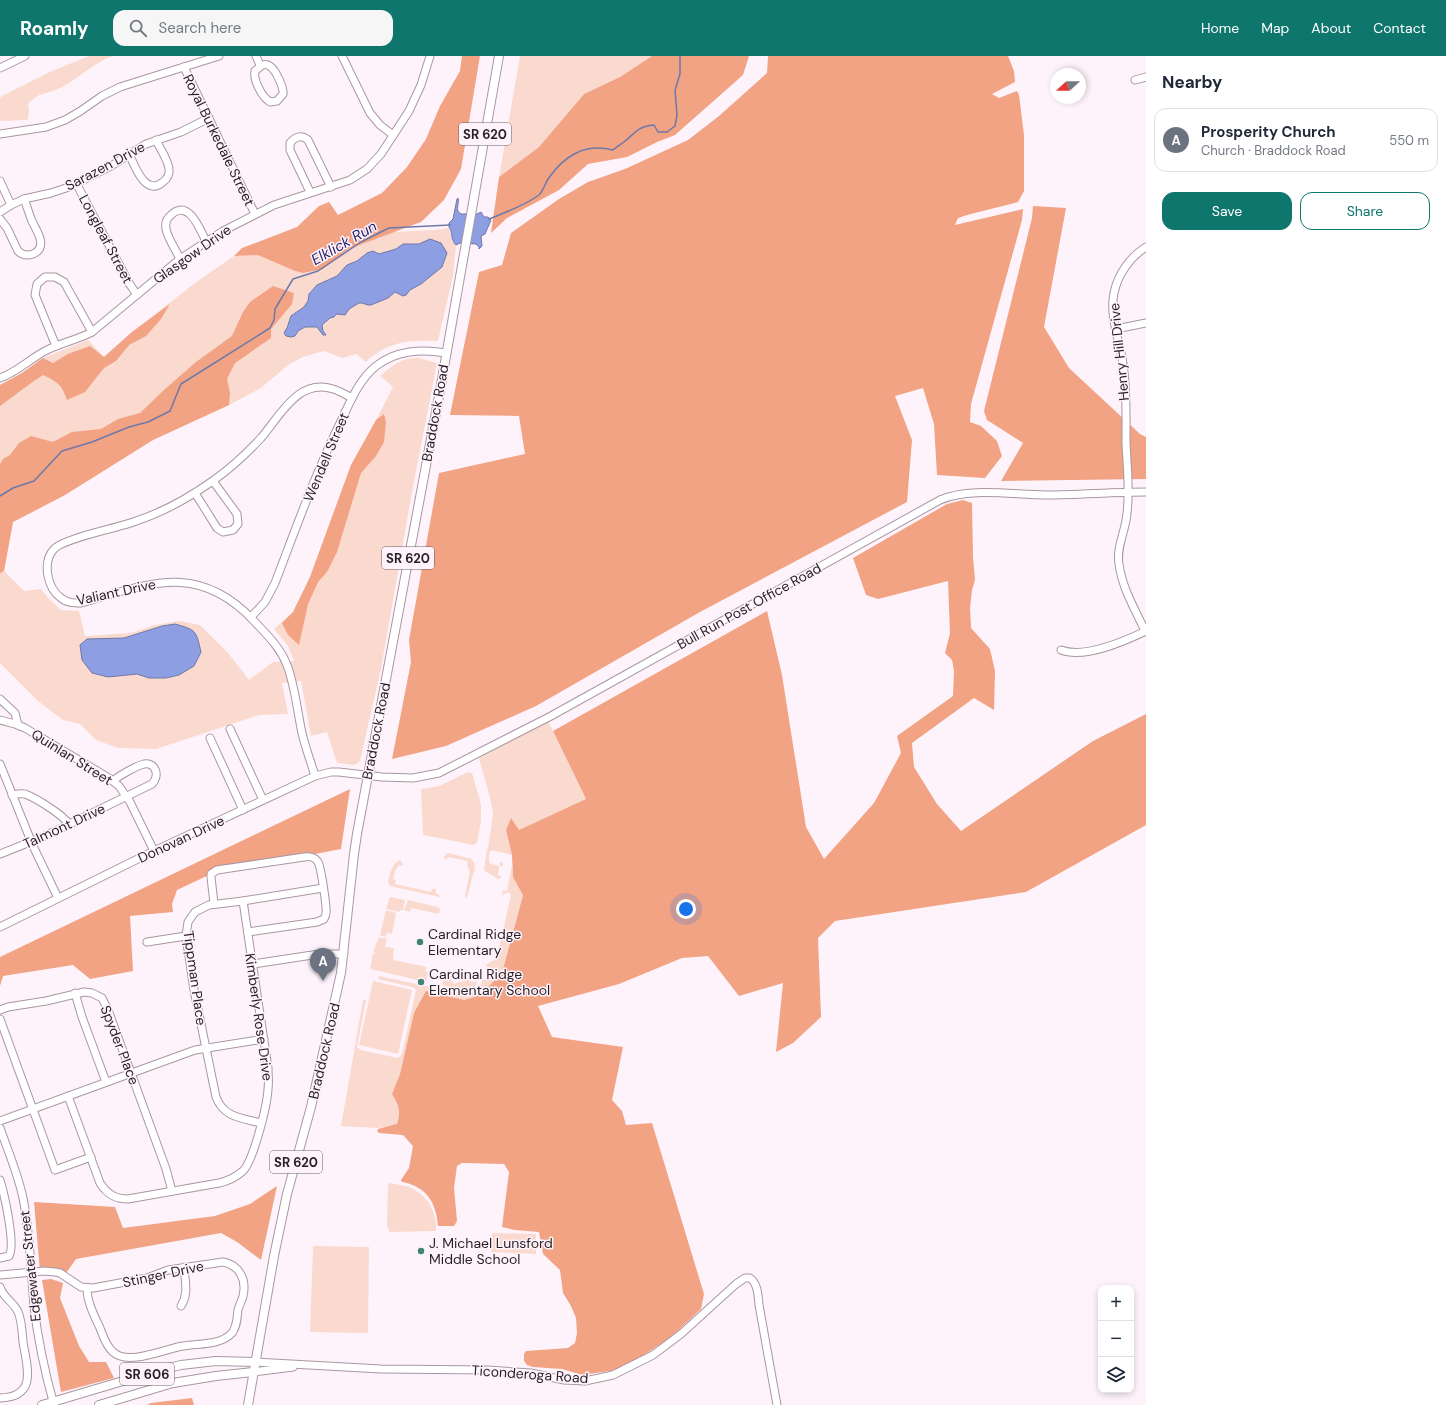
<!DOCTYPE html>
<meta charset="utf-8">
<style>
body{margin:0;font-family:"DM Sans",sans-serif;background:#f6f6f7;color:#1f2937}
.controls{position:absolute;right:12px;bottom:12px;display:grid;overflow:hidden;border-radius:8px;box-shadow:0 2px 6px #0003}
.controls button{width:36px;height:36px;display:grid;place-items:center;padding:0;border:0;border-bottom:1px solid #e0e1e3;background:#fff;color:#1f2937;font:20px sans-serif}
.compass{position:absolute;left:1050px;top:12px;width:36px;height:36px;border-radius:50%;background:#fff;box-shadow:0 2px 6px #0003;rotate:249deg}
.you{position:absolute;left:686px;top:853px;width:14px;height:14px;margin:-10px;border:3px solid #fff;border-radius:50%;background:#1a73e8;box-shadow:0 0 0 6px #1a73e833}
.badge{display:grid;place-items:center;width:26px;height:26px;border-radius:50%;background:#0f766e;color:#fff;font-size:13px;font-weight:700}
.pin{position:absolute;translate:-50% -33px;filter:drop-shadow(0 1px 2px #0008)}
.pin::after{content:'';position:absolute;top:21px;width:14px;height:12px;background:inherit;clip-path:polygon(0 0,100% 0,50% 100%)}
.list{margin:0;padding:0;list-style:none}
h2{display:flex;justify-content:space-between;align-items:center;height:52px;margin:0;padding:0 16px;font-size:17px}
h2 small{font-size:13px;font-weight:400;color:#747a83}
.list li{display:grid;grid-template-columns:26px 1fr auto;gap:12px;align-items:center;box-sizing:border-box;height:64px;margin:0 8px 8px;padding:0 8px;border:1px solid #e0e1e3;border-radius:12px}
.list b{display:block;font-size:15px;white-space:nowrap}
.list p{margin:0;font-size:13px;white-space:nowrap;color:#747a83}
.list em{font-size:13px;font-style:normal;color:#747a83}
.actions{display:flex;gap:8px;padding:12px 16px}
.actions a{flex:1;padding:9px 0;border:1px solid #0f766e;border-radius:12px;text-align:center;font-size:14px;color:#0f766e}
.actions .main{background:#0f766e;color:#fff}
.icon{flex:none;width:22px;height:22px;fill:none;stroke:currentColor;stroke-width:2;stroke-linecap:round;stroke-linejoin:round}
.map{position:relative;flex:none;width:1146px;height:1349px;overflow:hidden}
header{display:flex;align-items:center;gap:24px;box-sizing:border-box;height:56px;padding:0 20px;background:#0f766e;color:#fff}
header strong{font-size:19px}
nav{display:flex;gap:22px;margin-inline-start:auto;font-size:14px}
.search{width:280px;height:36px;background:#f6f6f7;display:flex;align-items:center;gap:10px;box-sizing:border-box;padding:0 14px;border-radius:12px;color:#747a83;font-size:15px}
main{display:flex}
aside{flex:1;background:#fff}
.map>svg:first-child{display:block}
</style>
<header>
<strong>Roamly</strong>
<div class="search"><svg class="icon" aria-label="search" viewBox="0 0 24 24"><circle cx="10" cy="10" r="6"/><path d="M15 15l6 6"/></svg>Search here</div>
<nav><a>Home</a><a>Map</a><a>About</a><a>Contact</a></nav>
</header>
<main>
<div class="map">
<svg width="1146" height="1349" viewBox="0 0 1146 1349">
<rect width="100%" height="100%" fill="#fff3fb"/>
<g fill="#fadace">
<path d="M89,0H114C93,6 78,24 58,33C44,39 39,36 28,48L29,55L28,64L1,65L0,62V42L2,40L52,15Z"/>
<path d="M520,0H652L620,21L584,38L539,91L499,121Z"/>
<path d="M449,172L452,185L456,189L453,220L438,285C409,284 388,285 366,306L356,298L342,302L324,295L303,301L288,309L261,332L229,349L153,384L65,439L13,466L4,515L24,535L41,533L49,543L61,554L79,555L85,580L131,577L155,569L180,565L200,569L229,598L249,624L273,606L294,605L288,590L274,573L293,556L310,521L351,409L370,376L393,331L380,320C390,311 402,301 418,302C424,303 431,306 437,307L412,436L381,613L360,705L355,709L337,707L327,676L311,680L301,625L282,627L288,658L259,659L156,693L118,692L96,684L80,668L63,664L38,645L0,607V329L22,317L43,302L88,284L104,301L132,276L195,227L234,200L258,198L295,215L303,217L323,213L349,193L393,176L435,174Z"/>
<path d="M548,665L586,743L519,774L511,762L506,774L512,799L491,794L489,798V807L499,810L500,806L503,807V810H499L498,819L501,820V822L498,823L485,815L484,813L487,793H488L493,757L490,742L479,702Z"/>
<path d="M468,716L472,717L481,748V766L477,787L474,789L423,779L421,733L439,730Z"/>
<path d="M448,797L472,803V804L474,807L475,811L467,842L465,840L470,815L469,814L467,809L468,805L448,801L446,804L444,801Z"/>
<path d="M400,804L403,808L402,810L399,809L395,815L393,823L396,824L395,828L431,836L432,833H436V837L440,840V841L390,830L388,826C390,818 392,807 400,804Z"/>
<path d="M512,809L513,821L523,838L502,917L483,936L474,941L414,957L400,1018L392,1038C399,1050 401,1055 397,1069L378,1072L341,1070L363,944H366L357,991L361,994L398,1002L402,998L416,934L412,931L378,923L379,920L463,938C473,939 480,935 482,924H487L489,911L486,910V909L497,902L511,839L508,836L503,839L502,838L503,834L507,835Z"/>
<path d="M390,841L405,844L403,854H401L399,856L386,853Z"/>
<path d="M408,844L437,851L440,853L439,858L411,852L410,856L404,854Z"/>
<path d="M386,854L396,857V858L392,878L387,877L385,881L380,879Z"/>
<path d="M379,881L387,883L385,891L394,892L393,904L427,911L425,914L428,917L426,926L370,913L373,897L379,898L373,896Z"/>
<path d="M445,916H448L447,921H449V918L453,919L450,921L454,928L460,925L461,926L469,921V925L476,926L478,923C477,941 452,932 442,929Z"/>
<path d="M373,925L412,934L398,998L359,989Z"/>
<path d="M391,1127C397,1129 404,1129 409,1131C428,1139 437,1156 436,1175L390,1176L387,1170L388,1128Z"/>
<path d="M492,1177L536,1178V1198L491,1196Z"/>
<path d="M313,1190L369,1191L368,1277L310,1276Z"/>
</g>
<g fill="#f1a384">
<path d="M462,0H480L461,113L444,144L421,166L349,193L323,213L303,217L295,215L258,199L234,200L242,192L297,171L319,150L329,146L338,159L382,137L407,111L426,83L440,50L460,15Z"/>
<path d="M652,0H749L743,19L675,79L657,86L627,101L588,108L559,134L507,162L491,177L499,121L539,91L584,38L620,21Z"/>
<path d="M768,0H1008L1014,15L1015,26L992,38L999,42L1017,35L1019,39L1024,79V135L1018,146C998,152 978,155 958,162L955,169L1023,153L1022,164L971,348L970,366L981,370L997,385L1002,400L985,422L937,419L934,368L923,332L895,340L912,384L907,446L700,556L536,650L446,690L392,703L411,606L409,584L439,417L525,398L519,360L450,359L479,216L502,209L511,177L559,143L588,126L625,113L688,84L719,60L767,17Z"/>
<path d="M1033,150L1066,152L1044,271L1069,312L1140,378L1146,381V423L1001,425L1023,387L987,364L984,355L1032,162Z"/>
<path d="M273,230L294,237L292,248L271,273V282L235,307L227,323L230,337L229,349L153,384L65,439L13,466L4,515L0,517V408L3,403L10,399L19,387L31,380L53,386L72,376L101,373L118,363L140,357L164,334L196,306L232,280L243,256L250,246Z"/>
<path d="M170,248L161,263L146,280L129,289L116,305L104,312L85,336L67,344C62,329 58,326 43,319L31,327L0,350V329L22,317L43,302L53,307L68,298L90,290L104,301L132,276Z"/>
<path d="M384,358L386,366L384,386L376,400L361,417L337,496L327,516L318,526L308,548L299,589L288,579L282,567L293,556L310,521L351,409L376,364Z"/>
<path d="M963,444L972,447L973,501L975,524L972,534L970,552L971,572L990,593L995,615L994,654L974,642L912,687L914,711L937,748L961,775L1093,685L1146,658V769L1026,836L835,865L818,882L821,961L793,987L776,996L783,927L739,940L708,900L682,902L619,928L538,950L552,981L623,991L612,1044L622,1055L626,1069L652,1067L704,1238L701,1253L671,1281L629,1309L616,1314L582,1319L562,1313L533,1311L527,1309L524,1305V1298L526,1295L568,1292L575,1287L577,1277L576,1262L571,1250L563,1237L560,1214L543,1198L539,1176L515,1174L502,1171L509,1116L504,1108L462,1107L457,1110L454,1132L457,1165L454,1170H438C437,1165 437,1159 435,1154C430,1137 418,1129 402,1126L401,1124L409,1112L413,1090L403,1079L379,1077L377,1075L378,1073L397,1068C401,1054 399,1050 392,1038L400,1018L414,957L426,935L464,944L474,941L483,936L502,917L523,839L513,821L512,799L506,774L511,762L519,774L586,743L553,675L767,555L782,619L806,771L824,803L874,747L901,697L897,680L953,640L954,615L952,604L945,597L950,577L948,525L878,543L866,539L853,502L947,448Z"/>
<path d="M350,733L341,793L211,818L177,834L172,848L173,856L130,860L133,915L90,923L73,909L3,920L0,930V901Z"/>
<path d="M277,1130L261,1204L237,1186L221,1177L76,1203L64,1220L40,1216L34,1146L115,1151L123,1172L215,1160L250,1148Z"/>
<path d="M51,1223L63,1227L60,1242L79,1290L89,1306H106L114,1322L61,1336L42,1224Z"/>
<path d="M192,1342L194,1349H147L151,1347Z"/>
</g>
<g fill="#8d9ee2" stroke="#6e78a9">
<path d="M458,142C460,148 454,154 461,158H477L481,156L484,161H488L491,164L485,178L481,180L482,190L479,193V191L476,188L460,187L456,189C450,183 453,176 449,171V167L453,163L457,143Z"/>
<path d="M430,183L441,187L447,197L442,211L421,228L410,234L406,239L403,240L395,236L388,242L371,249H368L362,247H359L349,253L345,259L336,258L334,261L330,262L322,269L323,275L326,279H323L317,271H305L298,275L295,280L291,281L286,280L284,277L287,272L291,260L304,251L308,245L309,238L317,229L337,220L347,209L357,205L367,197L373,195L379,198L396,193L403,188H419Z"/>
<path d="M175,568C197,574 196,575 201,596L194,610L179,619L166,622H149L137,618L108,621L92,617L82,604L80,589L87,583L124,582L162,570Z"/>
</g>
<g fill="none" stroke-linecap="round" stroke-linejoin="round">
<g stroke="#6e78a9" stroke-width="1.5">
<path d="M489,163C506,156 524,150 539,139C543,135 545,128 548,123C564,100 584,87 613,94C616,91 620,89 624,86C635,77 638,70 654,69L658,76H667L675,70L677,59L675,34L680,18V0"/>
<path d="M0,440L13,432L34,425L62,395L92,386L129,371L148,366L170,355L181,328L270,272L274,264L275,253L293,223L318,215L361,186L389,172L450,169"/>
</g>
<defs>
<g id="minor">
<path d="M256,0L260,9"/>
<path d="M342,0L370,57L380,69L393,79"/>
<path d="M262,9C265,8 268,8 271,11C276,15 284,32 283,38L277,45L270,46C262,41 253,24 255,15Z"/>
<path d="M184,11L255,158"/>
<path d="M0,12L25,0"/>
<path d="M1135,24L1146,21"/>
<path d="M0,78L46,71L65,64L79,56L102,40L120,31L219,0"/>
<path d="M129,98C135,110 145,141 163,126C167,123 170,118 169,113C168,103 160,93 156,84"/>
<path d="M0,125L11,149"/>
<path d="M76,127L129,227L137,239"/>
<path d="M310,136L290,94V87C295,81 301,78 308,84L331,131"/>
<path d="M0,156L11,149L24,143L51,137L69,131L111,110L146,88L181,76L209,62"/>
<path d="M0,163L7,172L18,195C22,199 27,200 33,198C49,191 36,174 32,165C29,158 27,150 24,143"/>
<path d="M180,203C176,194 168,183 166,173C165,167 167,162 171,159C189,142 200,174 206,185"/>
<path d="M1116,273L1146,267"/>
<path d="M56,290L35,239L37,228L45,221H55L64,226L92,276"/>
<path d="M0,322C17,316 30,303 45,295C60,287 77,284 92,276L180,203L223,175L274,149L350,124L367,113L381,98L409,55L421,29L430,0"/>
<path d="M195,437L217,472L223,476L233,474L238,468L237,458L213,425"/>
<path d="M251,561L265,546L275,527C296,472 316,416 342,363C351,344 359,324 376,310C397,294 421,293 446,297"/>
<path d="M1145,575C1135,553 1122,532 1119,508C1116,491 1126,474 1127,457C1130,434 1127,410 1126,387C1126,361 1127,334 1123,308C1120,285 1109,261 1114,237C1118,218 1130,201 1146,191"/>
<path d="M1061,594C1085,603 1125,585 1146,575"/>
<path d="M0,643L15,657L18,669"/>
<path d="M0,664L15,668L25,672L109,722L119,730L130,746L154,795"/>
<path d="M230,673L263,744"/>
<path d="M210,682L243,754"/>
<path d="M0,708L33,790L58,842"/>
<path d="M315,720C311,706 305,691 302,677C297,654 295,630 287,609C280,591 267,579 254,565C198,505 149,528 81,547C74,547 67,547 61,542C47,532 42,506 54,493C64,482 119,472 136,465C164,456 190,441 214,424C231,412 247,397 261,382C280,360 298,322 333,333C340,335 346,339 352,342"/>
<path d="M12,739C17,738 21,737 25,738C36,742 63,759 69,768"/>
<path d="M0,798L45,780L152,728C160,720 156,706 144,708C136,710 120,719 113,725"/>
<path d="M214,848L211,821V818L217,814L304,801C309,800 315,801 318,806C321,811 327,852 326,857C326,859 325,861 324,863L317,866L248,876"/>
<path d="M0,871L154,795L315,720L331,716H339L382,721L413,722L439,717L551,660L940,444C970,431 1013,439 1046,439C1079,439 1112,436 1146,436"/>
<path d="M147,886L186,880"/>
<path d="M253,908L319,898H344"/>
<path d="M75,937L82,961L106,1026"/>
<path d="M0,954L8,951L46,945L84,936L92,937L102,942L108,954L131,1017L166,1113L172,1135"/>
<path d="M0,963L55,1114L91,1101"/>
<path d="M68,1040L100,1127C107,1138 115,1143 128,1143L219,1127C228,1125 236,1121 243,1115C254,1103 267,1050 268,1033C269,1026 268,1019 268,1012L243,845"/>
<path d="M0,1065L195,994L264,983"/>
<path d="M261,1067C242,1062 224,1062 216,1041L194,934L186,880L188,866L195,856L209,849L243,845L323,832"/>
<path d="M0,1072C8,1095 18,1118 23,1142C30,1177 31,1214 34,1251C38,1284 45,1317 54,1349"/>
<path d="M0,1124C4,1137 16,1189 9,1200L0,1202"/>
<path d="M0,1219L44,1215L55,1216L60,1217L81,1231L93,1232L147,1222L168,1214L223,1206C239,1209 247,1223 243,1240C242,1245 239,1249 238,1254C237,1262 237,1271 232,1277C220,1290 198,1287 183,1290C164,1293 128,1310 113,1296C106,1290 103,1280 100,1272C94,1259 87,1246 87,1232"/>
<path d="M0,1231C3,1242 14,1246 18,1256C22,1265 22,1276 23,1286C27,1311 38,1341 0,1342"/>
<path d="M181,1250C189,1237 185,1226 184,1211"/>
<path d="M255,1306L381,1313L488,1314L531,1317L564,1324L585,1325L613,1319L653,1299L681,1278L736,1228L745,1222H750C758,1228 758,1239 759,1249L777,1349"/>
<path d="M253,1316L293,1311"/>
</g>
<g id="major">
<path d="M42,1349L160,1314L181,1309L216,1305L255,1306"/>
<path d="M99,1349L173,1327L216,1320L253,1316"/>
<path d="M248,1349L274,1200L287,1138L311,1051L341,917L354,798L357,778L439,340L499,0"/>
</g>
</defs>
<use href="#minor" stroke="#a996a3" stroke-width="9"/>
<use href="#major" stroke="#a996a3" stroke-width="10"/>
<use href="#minor" stroke="#fff" stroke-width="7"/>
<use href="#major" stroke="#fff" stroke-width="8"/>
</g>
<g fill="#428474" stroke="#fff3fb" stroke-width="1.5">
<circle cx="420" cy="886" r="4"/>
<circle cx="421" cy="926" r="4"/>
<circle cx="421" cy="1195" r="4"/>
</g>
<g text-anchor="middle" stroke-width="3" stroke-linejoin="round" paint-order="stroke">
<g fill="#fff3fb" stroke="#675f64" stroke-width="1">
<rect x="459" y="67" width="52" height="22" rx="3"/>
<rect x="382" y="491" width="52" height="22" rx="3"/>
<rect x="270" y="1095" width="52" height="22" rx="3"/>
<rect x="120" y="1307" width="54" height="22" rx="3"/>
</g>
<g font-size="13" font-weight="bold" fill="#261f24">
<text x="485" y="83">SR 620</text>
<text x="408" y="507">SR 620</text>
<text x="296" y="1111">SR 620</text>
<text x="147" y="1323">SR 606</text>
</g>
<g font-size="14" fill="#261f24" stroke="#fff3fb">
<text transform="translate(219 84) rotate(64)" y="5">Royal Burkedale Street</text>
<text transform="translate(105 110) rotate(-28)" y="5">Sarazen Drive</text>
<text transform="translate(106 183) rotate(62)" y="5">Longleaf Street</text>
<text transform="translate(192 198) rotate(-35)" y="5">Glasgow Drive</text>
<text transform="translate(1119 296) rotate(-96)" y="5">Henry Hill Drive</text>
<text transform="translate(435 357) rotate(-80)" y="5">Braddock Road</text>
<text transform="translate(326 401) rotate(-67)" y="5">Wendell Street</text>
<text transform="translate(116 536) rotate(-12)" y="5">Valiant Drive</text>
<text transform="translate(749 550) rotate(-29)" y="5">Bull Run Post Office Road</text>
<text transform="translate(376 675) rotate(-79)" y="5">Braddock Road</text>
<text transform="translate(72 701) rotate(32)" y="5">Quinlan Street</text>
<text transform="translate(64 770) rotate(-25)" y="5">Talmont Drive</text>
<text transform="translate(181 783) rotate(-25)" y="5">Donovan Drive</text>
<text transform="translate(195 922) rotate(82)" y="5">Tippman Place</text>
<text transform="translate(259 961) rotate(82)" y="5">Kimberly Rose Drive</text>
<text transform="translate(120 989) rotate(69)" y="5">Spyder Place</text>
<text transform="translate(324 995) rotate(-77)" y="5">Braddock Road</text>
<text transform="translate(30 1210) rotate(-96)" y="5">Edgewater Street</text>
<text transform="translate(163 1218) rotate(-12)" y="5">Stinger Drive</text>
<text transform="translate(530 1318) rotate(4)" y="5">Ticonderoga Road</text>
</g>
<g font-size="14" fill="#261f24" stroke="#fff3fb" text-anchor="start">
<text x="428" y="883">Cardinal Ridge<tspan x="428" dy="16">Elementary</tspan></text>
<text x="429" y="923">Cardinal Ridge<tspan x="429" dy="16">Elementary School</tspan></text>
<text x="429" y="1192">J. Michael Lunsford<tspan x="429" dy="16">Middle School</tspan></text>
</g>
<g font-size="15" font-style="italic" fill="#1f2472" stroke="#fff3fb">
<text transform="translate(344 187) rotate(-30)" y="5">Elklick Run</text>
</g>
</g>
</svg>
<div class="controls">
<button>+</button>
<button>−</button>
<button><svg class="icon" aria-label="layers" viewBox="0 0 24 24"><path d="M12 4l9 5-9 5-9-5zM3 14l9 5 9-5"/></svg></button>
</div>
<svg class="compass" viewBox="-18 -18 36 36"><path d="M0-13l5 13h-10z" fill="#e53935"/><path d="M0 13l5-13h-10z" fill="#747a83"/></svg>
<div class="you"></div>
<div class="pin badge" style="left:323px;top:925px;background:#6b7280">A</div>
</div>
<aside>
<h2>Nearby<small></small></h2>
<ul class="list">
<li><span class="badge" style="background:#6b7280">A</span><div><b>Prosperity Church</b><p>Church · Braddock Road</p></div><em>550 m</em></li>
</ul>
<div class="actions"><a class="main">Save</a><a>Share</a></div>
</aside>
</main>
